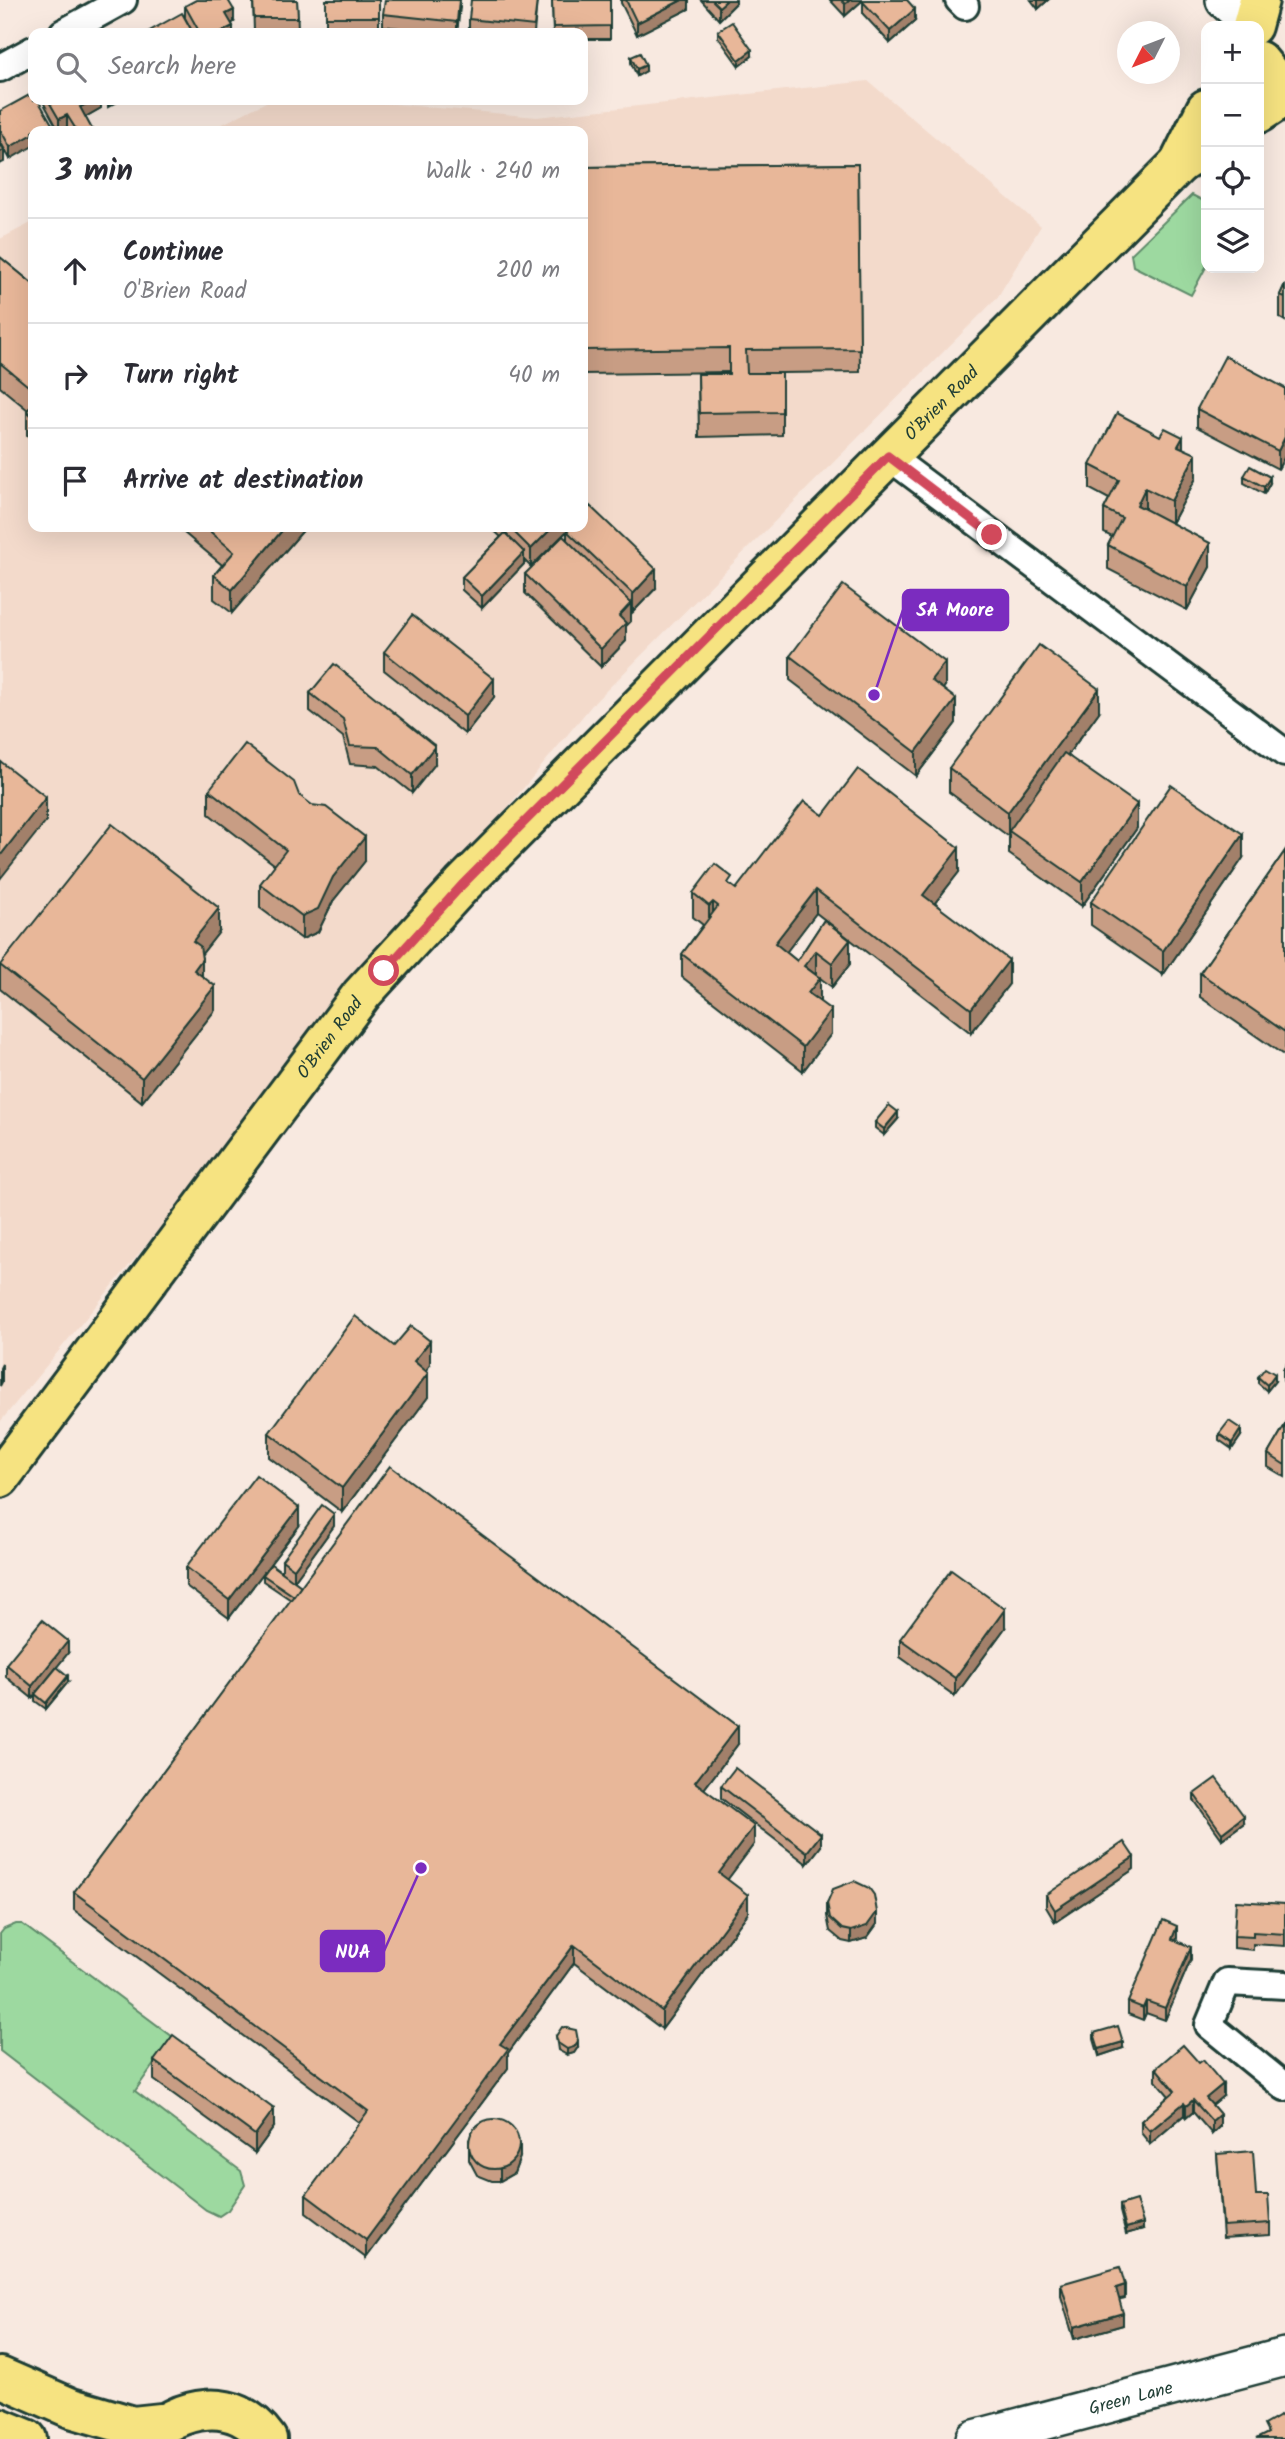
<!DOCTYPE html>
<meta charset="utf-8">
<style>
body{margin:0;font-family:Kalam,sans-serif;background:#f7f7f7;color:#2b2b33}
.controls{position:absolute;right:21px;top:21px;display:grid;overflow:hidden;border-radius:14px;box-shadow:0 7px 28px #0002}
.controls button{width:63px;height:63px;display:grid;place-items:center;padding:0;border:0;border-bottom:2px solid #e1e1e2;background:#fff;color:#2b2b33;font:35px sans-serif}
.compass{position:absolute;left:1117px;top:21px;width:63px;height:63px;border-radius:50%;background:#fff;box-shadow:0 7px 28px #0002;rotate:228deg}
.stop{position:absolute;width:21px;height:21px;margin:-16px;border:5px solid #d1495b;border-radius:50%;background:#fff}
.stop.end{background:#d1495b;border-color:#fff;box-shadow:0 2px 7px #0008}
.list{margin:0;padding:0;list-style:none}
h2{display:flex;justify-content:space-between;align-items:center;height:91px;margin:0;padding:0 28px;font-size:30px}
h2 small{font-size:23px;font-weight:400;color:#7c7c81}
.list li{display:grid;grid-template-columns:46px 1fr auto;gap:21px;align-items:center;box-sizing:border-box;height:105px;padding:0 28px;border-top:2px solid #e1e1e2}
.list b{display:block;font-size:26px;white-space:nowrap}
.list p{margin:0;font-size:23px;white-space:nowrap;color:#7c7c81}
.list em{font-size:23px;font-style:normal;color:#7c7c81}
.icon{flex:none;width:38px;height:38px;fill:none;stroke:currentColor;stroke-width:2;stroke-linecap:round;stroke-linejoin:round}
.map{position:relative;flex:none;width:1285px;height:2439px;overflow:hidden}
.search{position:absolute;background:#fff;box-shadow:0 7px 28px #0002;left:28px;top:28px;width:560px;height:77px;display:flex;align-items:center;gap:18px;box-sizing:border-box;padding:0 24px;border-radius:14px;color:#7c7c81;font-size:26px}
.panel{position:absolute;background:#fff;box-shadow:0 7px 28px #0002;left:28px;top:126px;width:560px;height:406px;border-radius:14px}
.map>svg:first-child{display:block}
</style>
<div class="map">
<svg width="1285" height="2439" viewBox="0 0 1285 2439">
<rect width="100%" height="100%" fill="#f8e9e0"/>
<filter id="ink" filterUnits="userSpaceOnUse"><feTurbulence type="fractalNoise" baseFrequency=".0143" numOctaves="2"/><feDisplacementMap in="SourceGraphic" scale="14" xChannelSelector="R" yChannelSelector="G"/><feConvolveMatrix kernelMatrix="1 2 1 2 8 2 1 2 1" color-interpolation-filters="sRGB"/></filter>
<g filter="url(#ink)">
<path fill="#f3dacb" d="M868,81L1041,226L997,298L592,705L0,1422V239L33,222V527H583V131H209L270,100H349L537,117Z"/>
<g fill="#9dd9a0" stroke="#5e8b6a" stroke-width="2">
<path d="M1192,195L1206,202V267L1191,295L1133,266L1131,254Z"/>
<path d="M16,1924H22L173,2037L135,2091L241,2171L245,2185L228,2210L219,2216L206,2210L0,2051V1934L4,1929Z"/>
</g>
<g fill="none" stroke-linecap="round" stroke-linejoin="round">
<defs>
<g id="minor">
<path d="M959,0L965,6"/>
<path d="M63,33L123,0"/>
<path d="M0,68L33,50"/>
<path d="M888,456L1285,753"/>
<path d="M1285,1985L1227,1982L1209,2025L1285,2087"/>
</g>
<g id="secondary">
<path d="M1225,0L1252,24"/>
<path id="s1" d="M975,2439L1285,2357"/>
</g>
<g id="primary">
<path d="M1252,26L1259,0"/>
<path d="M1259,61L1273,78L1285,86"/>
<path d="M1259,113L1285,96"/>
<path d="M1179,164L1206,109"/>
<path id="s2" d="M0,1478L362,994L462,885L1179,164L1206,146"/>
<path d="M0,2377L71,2408L133,2426L161,2423"/>
<path d="M0,2428L27,2439"/>
<path d="M145,2439C179,2406 235,2394 267,2439"/>
</g>
</defs>
<use href="#minor" stroke="#1f3d34" stroke-width="32"/>
<use href="#secondary" stroke="#1f3d34" stroke-width="42"/>
<use href="#primary" stroke="#1f3d34" stroke-width="44"/>
<use href="#minor" stroke="#fff" stroke-width="26"/>
<use href="#secondary" stroke="#fff" stroke-width="37"/>
<use href="#primary" stroke="#f6e381" stroke-width="38"/>
</g>
<g fill="#c89d84" stroke="#1f3d34" stroke-width="2">
<path d="M253,0H297L298,30L254,31Z"/>
<rect x="326" y="0" width="53" height="29"/>
<path d="M460,0L457,33H444L383,26V14Z"/>
<path d="M537,0L534,33H486L469,31V19Z"/>
<path d="M552,0H610V39H583V33H553Z"/>
<path d="M621,0H689V9L637,35L621,3Z"/>
<path d="M701,0H736V3L719,20Z"/>
<path d="M830,0H863L845,16Z"/>
<path d="M1031,0H1048L1038,9Z"/>
<path d="M863,2L915,21L890,43L863,14Z"/>
<path d="M185,6L234,22L231,24L233,33H193L185,18Z"/>
<path d="M718,31L752,56L739,66L718,37Z"/>
<path d="M631,57L646,71L637,76L631,63Z"/>
<path d="M42,100H101V108L85,117L93,131H70L67,127L59,131Z"/>
<path d="M0,111L52,131L10,159L0,141Z"/>
<path d="M858,164L860,372L782,373V435L699,437L698,374H729V372L583,374V167Z"/>
<path d="M0,257L33,284V440L27,435V411L28,410L0,387Z"/>
<path d="M1285,284V321L1280,318V295Z"/>
<path d="M1285,388V456L1278,469L1197,427V409Z"/>
<path d="M1183,448L1196,478L1172,523L1210,567L1187,610L1108,569V545L1112,537L1104,533V509L1109,499L1090,489V465Z"/>
<path d="M1244,476L1270,483L1264,494L1244,483Z"/>
<path d="M177,527H306L232,613L214,599V575L222,565Z"/>
<path d="M490,527H583L656,588L633,612L631,611V621L626,626V641L601,667L525,593V574L567,540V531L531,567L524,560V564L482,608L462,590V577L501,537Z"/>
<path d="M384,652L494,697L465,734L384,670Z"/>
<path d="M790,656L945,686L943,689L956,723L916,776L790,680Z"/>
<path d="M310,693L435,764L412,793L378,766L350,764L343,737L310,711Z"/>
<path d="M1099,712L1068,755L1137,828L1082,906L1009,854V834L1008,836L949,792V768Z"/>
<path d="M209,790L299,795L365,861L333,901L318,932L302,939L260,908V884L275,865L209,814Z"/>
<path d="M823,815L959,872L935,903L1009,984L971,1033L816,913L786,952L797,961L824,920L850,964L832,987L820,978V1002L831,1034L803,1071L682,977V954L703,925L693,917V893L732,886L736,889Z"/>
<path d="M1285,851V1056L1200,997V973Z"/>
<path d="M1243,858L1163,975L1091,925V902Z"/>
<path d="M219,932L201,955L202,976L215,1010L142,1102L0,989V965Z"/>
<path d="M898,1119L884,1135L875,1128V1122Z"/>
<path d="M394,1346L430,1365L425,1370L428,1397L342,1512L269,1457V1433Z"/>
<path d="M1285,1366V1382L1283,1381V1369Z"/>
<path d="M1258,1377L1275,1381L1267,1391L1258,1383Z"/>
<path d="M1285,1425V1477L1268,1467V1454Z"/>
<path d="M1219,1434L1241,1436L1232,1449L1219,1440Z"/>
<path d="M299,1526L229,1618L186,1586V1567Z"/>
<path d="M334,1526L294,1581L301,1586L738,1744L704,1789L754,1844L727,1880L748,1913L662,2029L574,1963L508,2053V2068L366,2258L306,2213V2195L360,2123L74,1910V1892L291,1600L263,1581V1575L282,1572V1560Z"/>
<path d="M1005,1628L955,1696L900,1657V1639Z"/>
<path d="M68,1653L32,1698L6,1677V1664Z"/>
<path d="M68,1682L46,1709L35,1701V1694Z"/>
<path d="M721,1786L821,1846L807,1864L721,1798Z"/>
<path d="M1194,1794L1244,1823L1222,1839L1194,1800Z"/>
<path d="M1134,1869L1055,1922L1046,1907V1895Z"/>
<path d="M827,1903L877,1924L867,1938L851,1943L842,1941L830,1931L827,1916Z"/>
<path d="M1285,1904V1946L1253,1944V1950L1234,1948V1936Z"/>
<path d="M1177,1938L1176,1941L1191,1959L1165,2020L1146,2013L1143,2020L1128,2014V2002Z"/>
<path d="M1094,2033L1123,2048L1099,2056L1094,2039Z"/>
<path d="M556,2036L578,2047L574,2053L567,2055L558,2050Z"/>
<path d="M154,2061L274,2127L255,2153L154,2080Z"/>
<path d="M1156,2068L1223,2096L1212,2105L1220,2126L1212,2134L1193,2112L1186,2118L1184,2115L1150,2144L1141,2133V2121L1169,2096L1156,2081Z"/>
<path d="M469,2140L520,2157L514,2173L500,2181H492L477,2175L469,2160Z"/>
<path d="M1217,2154L1256,2195L1270,2223V2235L1223,2238Z"/>
<path d="M1120,2205L1143,2229L1126,2234L1120,2211Z"/>
<path d="M1061,2284L1125,2298L1119,2299L1123,2325L1074,2339L1061,2296Z"/>
</g>
<g fill="#a2806b" stroke="#1f3d34" stroke-width="2">
<path d="M459,0L460,7L457,33V22Z"/>
<path d="M682,0H689V9L637,35V23Z"/>
<path d="M727,0H736V3L719,20V7Z"/>
<path d="M850,0H863L845,16V4Z"/>
<path d="M1038,0H1048L1038,9Z"/>
<path d="M915,9V21L890,43V31Z"/>
<path d="M234,10V22L226,27V14Z"/>
<path d="M233,26V33H219Z"/>
<path d="M752,50V56L739,66V60Z"/>
<path d="M646,65V71L637,76V69Z"/>
<path d="M94,100H101V108L80,120V107Z"/>
<path d="M108,100H121L108,107Z"/>
<path d="M67,115V127L59,131V119Z"/>
<path d="M52,124V131H38Z"/>
<path d="M33,134V146L10,159V147Z"/>
<path d="M4,150V162L0,164V152Z"/>
<path d="M1183,437V461L1178,446Z"/>
<path d="M1285,437V456L1278,469V451Z"/>
<path d="M1196,454V478L1171,525V501Z"/>
<path d="M1270,477V483L1264,494V487Z"/>
<path d="M1145,488V512L1137,505Z"/>
<path d="M285,527H306L232,613V590Z"/>
<path d="M553,527H571L531,567V549Z"/>
<path d="M1210,543V567L1187,610V587Z"/>
<path d="M524,552V564L482,608V596Z"/>
<path d="M656,569V588L633,612V594Z"/>
<path d="M631,603V621L626,626V641L601,667V649L619,616Z"/>
<path d="M945,662V686L931,704V680Z"/>
<path d="M494,679V697L465,734V716Z"/>
<path d="M1099,689V712L1011,832L1009,831L1008,836V812Z"/>
<path d="M956,699V723L916,776V752Z"/>
<path d="M435,746V764L412,793V775Z"/>
<path d="M46,797V821L0,879V856Z"/>
<path d="M1137,804V828L1082,906V882Z"/>
<path d="M1243,834V858L1163,975V951Z"/>
<path d="M365,837V861L333,901L318,932L302,939V916Z"/>
<path d="M959,848V872L923,918V895Z"/>
<path d="M816,890V913L775,967V943Z"/>
<path d="M713,902V925L709,930V906Z"/>
<path d="M219,908V932L193,965V941Z"/>
<path d="M850,940V964L832,987V963Z"/>
<path d="M816,951V975L804,966Z"/>
<path d="M202,959V983L194,970Z"/>
<path d="M1009,960V984L971,1033V1009Z"/>
<path d="M820,978V1001L808,993Z"/>
<path d="M215,986V1010L142,1102V1078Z"/>
<path d="M831,1010V1034L803,1071V1047Z"/>
<path d="M898,1112V1119L884,1135V1129Z"/>
<path d="M430,1341V1365L414,1385V1361Z"/>
<path d="M2,1364V1382L0,1386V1368Z"/>
<path d="M428,1373V1397L342,1512V1488Z"/>
<path d="M1275,1374V1381L1267,1391V1385Z"/>
<path d="M1241,1429V1436L1232,1449V1443Z"/>
<path d="M299,1508V1526L229,1618V1600Z"/>
<path d="M334,1514V1526L294,1581V1569Z"/>
<path d="M1005,1609V1628L955,1696V1678Z"/>
<path d="M68,1641V1653L32,1698V1686Z"/>
<path d="M68,1676V1682L46,1709V1703Z"/>
<path d="M738,1726V1744L695,1801V1782Z"/>
<path d="M1244,1816V1823L1222,1839V1833Z"/>
<path d="M754,1826V1844L719,1891V1873Z"/>
<path d="M821,1834V1846L807,1864V1852Z"/>
<path d="M1134,1857V1869L1055,1922V1910Z"/>
<path d="M748,1895V1913L662,2029V2011Z"/>
<path d="M877,1912V1924L867,1938L851,1943V1931Z"/>
<path d="M1177,1926V1938L1172,1951V1939Z"/>
<path d="M574,1945V1963L508,2053V2068L366,2258V2240L500,2044Z"/>
<path d="M1191,1947V1959L1165,2020V2008Z"/>
<path d="M1146,2001V2013L1143,2020V2008Z"/>
<path d="M578,2041V2047L574,2053L567,2055V2049Z"/>
<path d="M1123,2042V2048L1099,2056V2049Z"/>
<path d="M1223,2084V2096L1206,2110V2098Z"/>
<path d="M1193,2100V2112L1186,2118V2106Z"/>
<path d="M1184,2103V2115L1150,2144V2131Z"/>
<path d="M274,2109V2127L255,2153V2135Z"/>
<path d="M1220,2114V2126L1212,2134V2121Z"/>
<path d="M520,2145V2157L514,2173L500,2181V2169Z"/>
<path d="M1143,2223V2229L1126,2234V2228Z"/>
<path d="M1125,2285V2298L1116,2300V2288Z"/>
<path d="M1123,2313V2325L1074,2339V2327Z"/>
</g>
<g fill="#e8b799" stroke="#1f3d34" stroke-width="2">
<path d="M196,0H228L234,10L226,14L233,26L219,33H200L185,6Z"/>
<path d="M253,0H297L298,18H254Z"/>
<rect x="326" y="0" width="53" height="17"/>
<path d="M385,0H459L457,22L383,14Z"/>
<path d="M471,0H537L534,26L469,19Z"/>
<path d="M552,0H610V26L553,27Z"/>
<path d="M626,0H682L637,23Z"/>
<path d="M712,0H727L719,7Z"/>
<path d="M841,0H850L845,4Z"/>
<path d="M865,0H907L915,9L890,31L863,2Z"/>
<path d="M182,13L193,33H146Z"/>
<path d="M732,22L752,50L739,60L718,31Z"/>
<path d="M640,53L646,65L637,69L631,57Z"/>
<path d="M33,93V100H38L52,124L38,131H33V134L10,147L0,129V111Z"/>
<path d="M48,100H94L80,107L93,131H77L67,115L59,119Z"/>
<path d="M0,143L4,150L0,152Z"/>
<path d="M858,164L860,349L746,350L747,373H782V412L699,413L698,374H729V348L583,350V167Z"/>
<path d="M0,257L33,284V390L0,363Z"/>
<path d="M1285,284V297L1280,295Z"/>
<path d="M1225,356L1285,388V437L1278,451L1197,409Z"/>
<path d="M33,403V417L27,411Z"/>
<path d="M1117,413L1160,436L1165,428L1183,437L1178,446L1196,454L1171,501L1145,488L1137,505L1210,543L1187,587L1108,545L1122,518L1104,509L1119,480L1090,465Z"/>
<path d="M1250,466L1270,477L1264,487L1244,476Z"/>
<path d="M590,506L656,569L633,594L567,531L571,527H583V514Z"/>
<path d="M205,527H285L232,590L214,575L234,552Z"/>
<path d="M509,527H553L531,549Z"/>
<path d="M505,533L524,552L482,596L462,577Z"/>
<path d="M563,536L631,603L619,616L626,623L601,649L525,574Z"/>
<path d="M843,585L945,662L931,680L956,699L916,752L790,656Z"/>
<path d="M412,615L494,679L465,716L384,652Z"/>
<path d="M1039,645L1099,689L1008,812L949,768Z"/>
<path d="M334,664L435,746L412,775L378,747L350,746L343,719L310,693Z"/>
<path d="M245,744L294,782L299,795L312,805L326,807L365,837L333,877L318,909L302,916L260,884L286,850L209,790Z"/>
<path d="M1064,753L1137,804L1082,882L1009,831Z"/>
<path d="M0,761L46,797L0,856Z"/>
<path d="M858,769L959,848L923,895L1009,960L971,1009L816,890L775,943L797,961L824,920L850,940L832,963L816,951L804,966L820,978L808,993L831,1010L803,1047L682,954L718,906L713,902L709,906L693,893L715,864L732,877L728,883L736,889L804,801L823,815Z"/>
<path d="M1171,785L1243,834L1163,951L1091,902Z"/>
<path d="M112,824L219,908L193,941L200,946L202,959L194,970L215,986L142,1078L0,965Z"/>
<path d="M1285,851V1032L1200,973Z"/>
<path d="M889,1105L898,1112L884,1129L875,1122Z"/>
<path d="M355,1316L394,1346L411,1326L430,1341L414,1361L428,1373L342,1488L269,1433Z"/>
<path d="M1265,1368L1275,1374L1267,1385L1258,1377Z"/>
<path d="M1229,1421L1241,1429L1232,1443L1219,1434Z"/>
<path d="M1285,1425V1465L1268,1454Z"/>
<path d="M390,1466L738,1726L695,1782L754,1826L719,1873L748,1895L662,2011L574,1945L500,2044L508,2049L366,2240L306,2195L368,2111L74,1892Z"/>
<path d="M256,1475L299,1508L229,1600L186,1567Z"/>
<path d="M322,1505L334,1514L294,1569L282,1560Z"/>
<path d="M271,1564L301,1586L294,1596L263,1575Z"/>
<path d="M951,1570L1005,1609L955,1678L900,1639Z"/>
<path d="M42,1620L68,1641L32,1686L6,1664Z"/>
<path d="M57,1667L68,1676L46,1703L35,1694Z"/>
<path d="M735,1768L821,1834L807,1852L721,1786Z"/>
<path d="M1216,1778L1244,1816L1222,1833L1194,1794Z"/>
<path d="M1124,1842L1134,1857L1055,1910L1046,1895Z"/>
<path d="M854,1881L869,1888L874,1895L877,1912L867,1926L851,1931L842,1929L830,1918L827,1903L833,1889Z"/>
<path d="M1236,1901L1285,1904V1934L1253,1932V1937L1234,1936Z"/>
<path d="M1163,1920L1177,1926L1172,1939L1191,1947L1165,2008L1146,2001L1143,2008L1128,2002Z"/>
<path d="M1118,2026L1123,2042L1099,2049L1094,2033Z"/>
<path d="M562,2027L576,2030L578,2041L574,2047L567,2049L558,2043L556,2036Z"/>
<path d="M173,2035L274,2109L255,2135L154,2061Z"/>
<path d="M1183,2045L1199,2063L1203,2060L1223,2084L1206,2098L1220,2114L1212,2121L1193,2100L1186,2106L1184,2103L1150,2131L1141,2121L1175,2091L1156,2068Z"/>
<circle cx="494" cy="2144" r="25"/>
<path d="M1253,2151L1256,2195H1268L1270,2223L1223,2226L1217,2154Z"/>
<path d="M1136,2200L1143,2223L1126,2228L1120,2205Z"/>
<path d="M1120,2267L1125,2285L1116,2288L1123,2313L1074,2327L1061,2284Z"/>
<path d="M1285,2413V2439H1256L1268,2433L1264,2425Z"/>
</g>
</g>
<g fill="none" stroke-linecap="round" stroke-linejoin="round" filter="url(#ink)">
<path stroke="#d1495b" stroke-width="9" d="M384,971L462,885L888,456L992,535"/>
</g>
<g text-anchor="middle" stroke-width="7" stroke-linejoin="round" paint-order="stroke">
<g font-size="18" fill="#1f3d34" stroke="#fff">
<text dy="6" stroke="none"><textPath href="#s2" startOffset="1432">O'Brien Road</textPath></text>
<text dy="6" stroke="none"><textPath href="#s2" startOffset="550">O'Brien Road</textPath></text>
<text dy="6" stroke="none"><textPath href="#s1" startOffset="161">Green Lane</textPath></text>
</g>
</g>
<path fill="none" stroke="#7b2cbf" stroke-width="2.5" d="M874 695L903 610M421 1868L384 1951"/>
<g fill="#7b2cbf" stroke="#fff" stroke-width="2.5">
<circle cx="874" cy="695" r="7"/>
<circle cx="421" cy="1868" r="7"/>
</g>
<g fill="#7b2cbf" stroke="#7b2cbf" stroke-width="2.5">
<rect x="903" y="590" width="105" height="40" rx="7"/>
<rect x="321" y="1931" width="63" height="40" rx="7"/>
</g>
<g font-size="19" text-anchor="middle" font-weight="bold" fill="#fff">
<text x="955" y="616">SA Moore</text>
<text x="353" y="1958">NUA</text>
</g>
</svg>
<div class="controls">
<button>+</button>
<button>−</button>
<button><svg class="icon" aria-label="locate" viewBox="0 0 24 24"><circle cx="12" cy="12" r="6"/><path d="M12 2v4M12 18v4M2 12h4M18 12h4"/></svg></button>
<button><svg class="icon" aria-label="layers" viewBox="0 0 24 24"><path d="M12 4l9 5-9 5-9-5zM3 14l9 5 9-5"/></svg></button>
</div>
<svg class="compass" viewBox="-18 -18 36 36"><path d="M0-13l5 13h-10z" fill="#e53935"/><path d="M0 13l5-13h-10z" fill="#7c7c81"/></svg>
<div class="stop" style="left:384px;top:971px"></div>
<div class="stop end" style="left:992px;top:535px"></div>
<div class="search"><svg class="icon" aria-label="search" viewBox="0 0 24 24"><circle cx="10" cy="10" r="6"/><path d="M15 15l6 6"/></svg>Search here</div>
<section class="panel">
<h2>3 min<small>Walk · 240 m</small></h2>
<ul class="list">
<li><svg class="icon" aria-label="ahead" viewBox="0 0 24 24"><path d="M12 20V5M6 11l6-6 6 6"/></svg><div><b>Continue</b><p>O'Brien Road</p></div><em>200 m</em></li>
<li><svg class="icon" aria-label="right" viewBox="0 0 24 24"><path d="M7 20v-9h11M14 6l5 5-5 5"/></svg><div><b>Turn right</b></div><em>40 m</em></li>
<li><svg class="icon" aria-label="arrive" viewBox="0 0 24 24"><path d="M6 21V4h12l-3 4 3 4H6"/></svg><div><b>Arrive at destination</b></div></li>
</ul>
</section>
</div>
